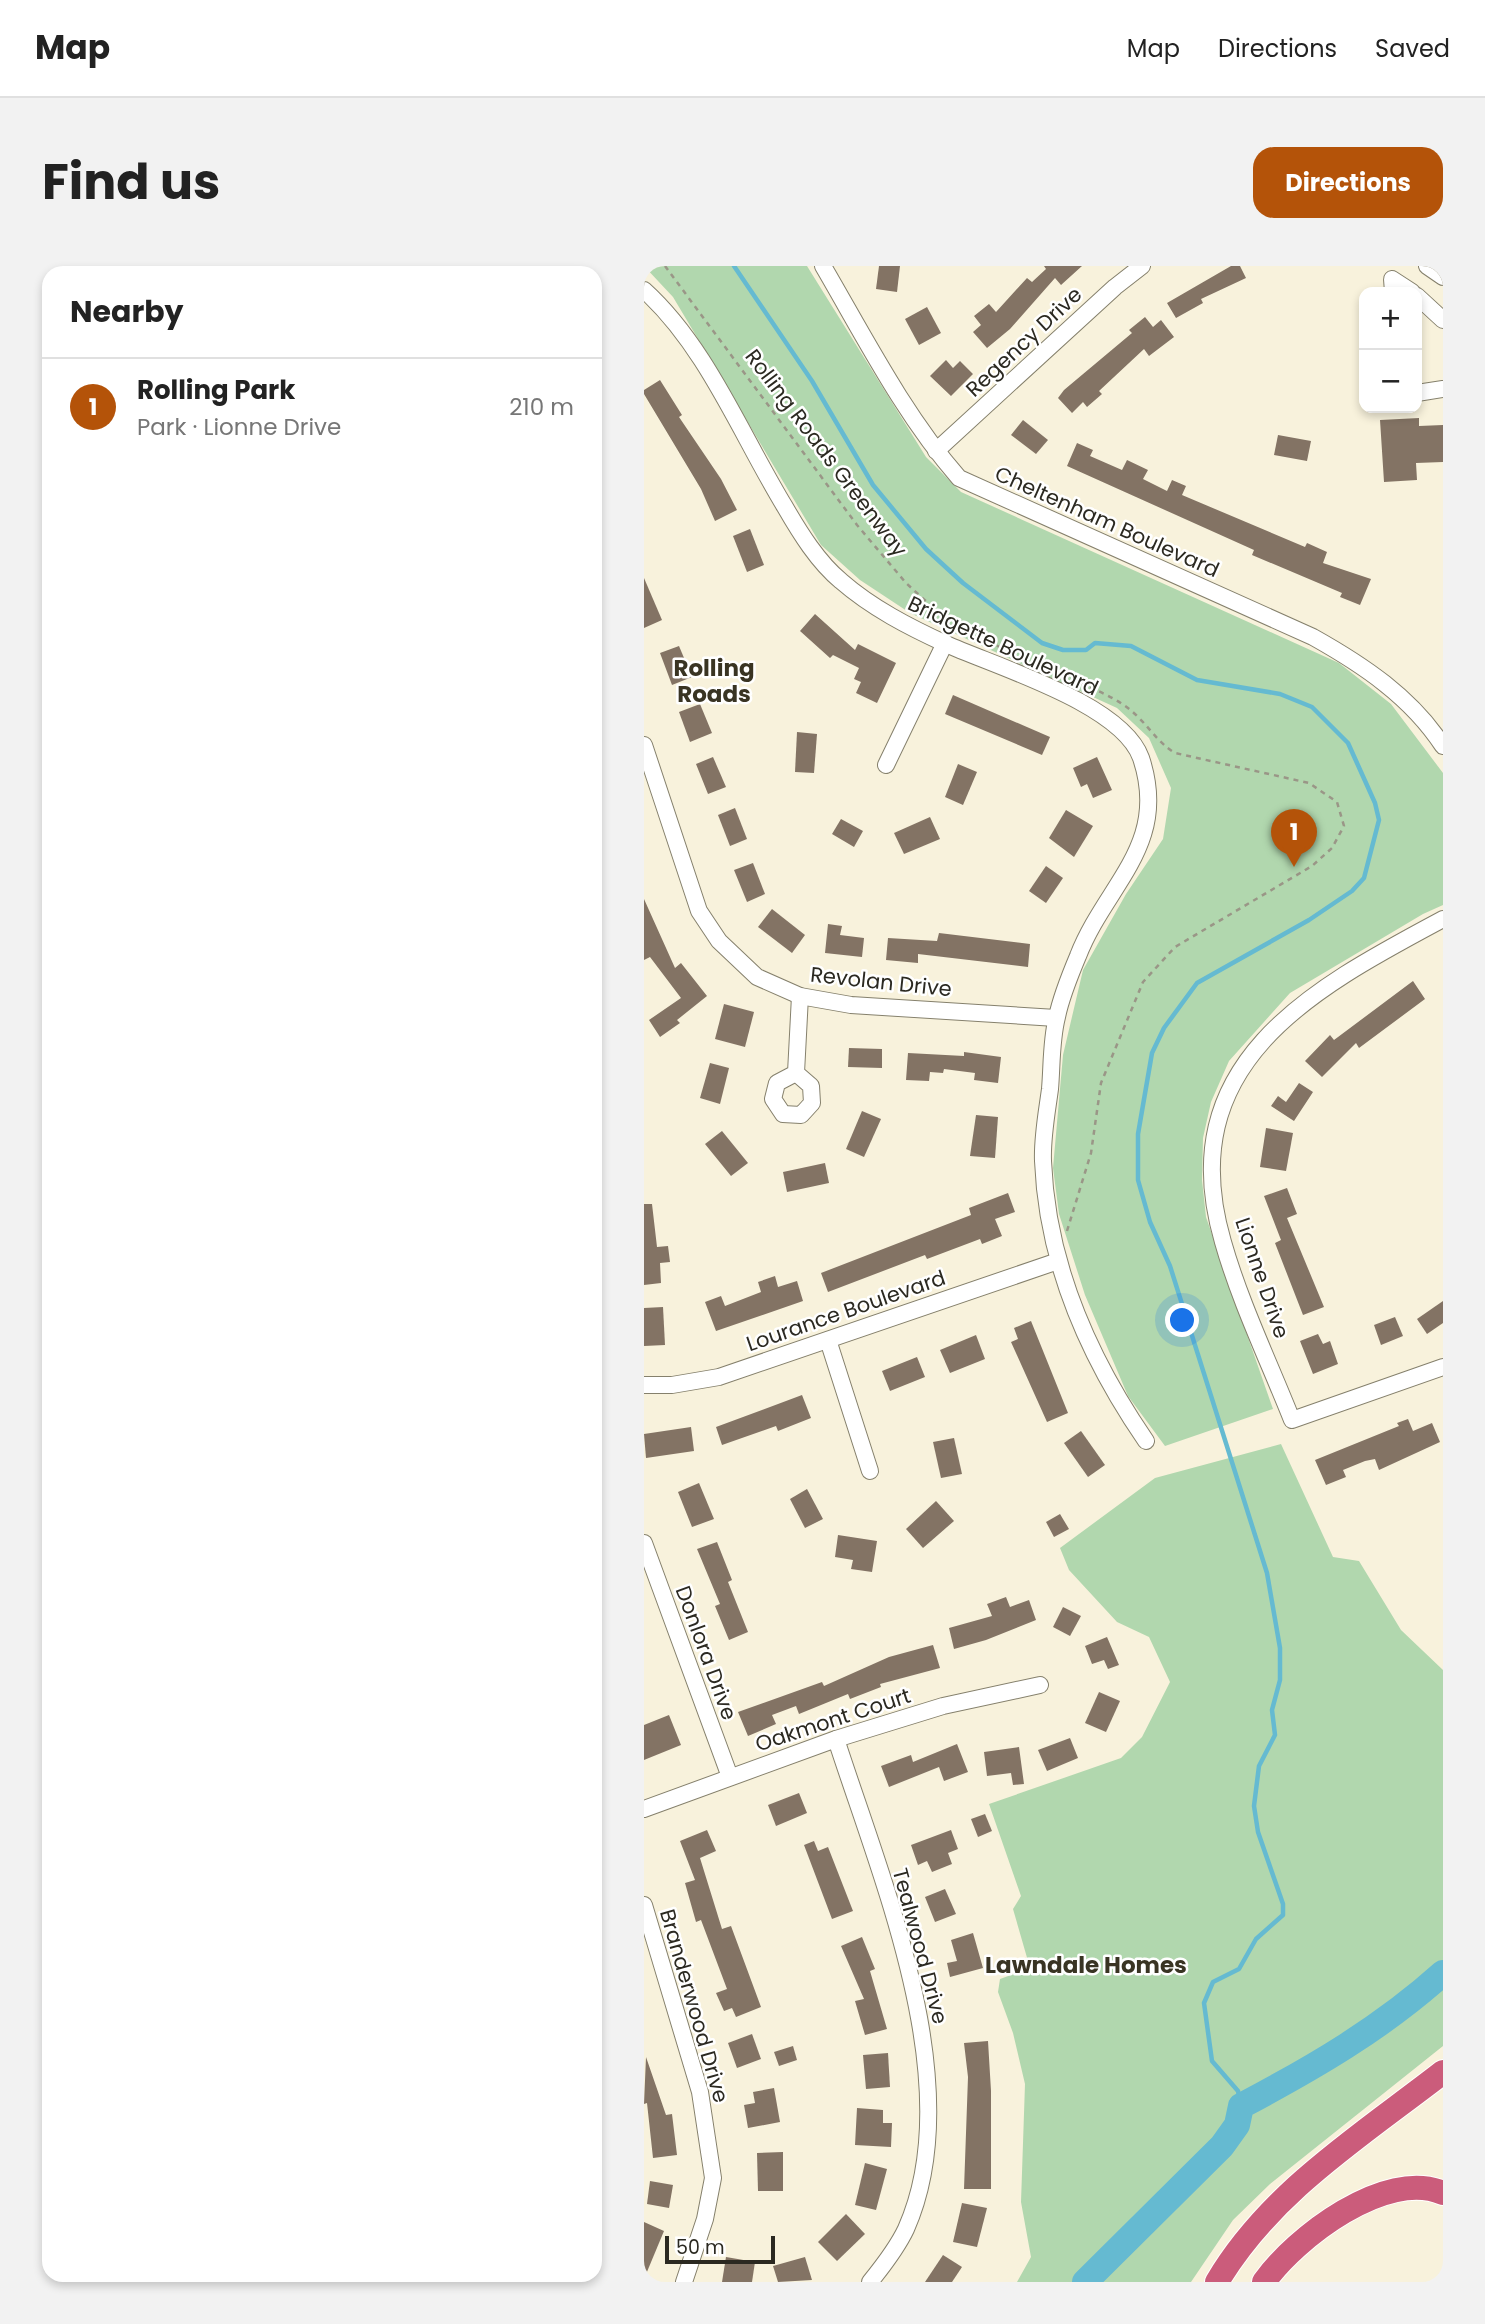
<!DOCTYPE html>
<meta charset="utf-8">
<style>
body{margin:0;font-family:Poppins,sans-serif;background:#f2f2f2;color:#222}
.controls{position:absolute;right:21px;top:21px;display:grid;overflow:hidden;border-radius:14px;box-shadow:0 4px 10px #0003}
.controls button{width:63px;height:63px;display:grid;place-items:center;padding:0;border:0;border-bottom:2px solid #e0e0e0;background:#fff;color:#222;font:35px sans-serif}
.scale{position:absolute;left:21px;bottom:18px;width:110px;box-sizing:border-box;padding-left:7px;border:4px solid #2b2921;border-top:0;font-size:19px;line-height:24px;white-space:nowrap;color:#2b2921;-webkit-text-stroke:5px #fff;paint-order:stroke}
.you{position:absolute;left:539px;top:1055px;width:24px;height:24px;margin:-18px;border:5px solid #fff;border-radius:50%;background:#1a73e8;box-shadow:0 0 0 10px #1a73e833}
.badge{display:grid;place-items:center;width:46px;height:46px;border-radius:50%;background:#b45309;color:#fff;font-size:23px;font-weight:700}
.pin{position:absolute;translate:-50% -58px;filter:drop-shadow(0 2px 4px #0008)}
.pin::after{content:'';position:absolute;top:37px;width:24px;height:21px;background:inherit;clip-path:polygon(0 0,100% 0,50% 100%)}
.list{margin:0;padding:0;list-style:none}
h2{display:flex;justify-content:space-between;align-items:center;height:91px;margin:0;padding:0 28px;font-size:30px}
h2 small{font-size:23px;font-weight:400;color:#767676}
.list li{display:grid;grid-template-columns:46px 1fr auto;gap:21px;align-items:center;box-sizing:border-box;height:98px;padding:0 28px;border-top:2px solid #e0e0e0}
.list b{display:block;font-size:26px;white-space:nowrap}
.list p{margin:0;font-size:23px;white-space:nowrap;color:#767676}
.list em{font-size:23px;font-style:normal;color:#767676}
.map{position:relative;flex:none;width:799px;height:2016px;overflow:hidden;border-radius:21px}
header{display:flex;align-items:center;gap:42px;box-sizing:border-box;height:98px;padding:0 35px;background:#fff;border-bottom:2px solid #e0e0e0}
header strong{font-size:33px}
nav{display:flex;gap:38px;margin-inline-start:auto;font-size:24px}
.intro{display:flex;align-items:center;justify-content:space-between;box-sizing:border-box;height:168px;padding:0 42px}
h1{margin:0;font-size:49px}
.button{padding:18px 32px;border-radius:21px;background:#b45309;color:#fff;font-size:24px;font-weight:700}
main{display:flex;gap:42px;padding:0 42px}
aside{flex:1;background:#fff;border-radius:21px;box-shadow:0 4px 10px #0003}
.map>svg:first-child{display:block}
</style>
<header>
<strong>Map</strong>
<nav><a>Map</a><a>Directions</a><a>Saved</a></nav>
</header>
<div class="intro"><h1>Find us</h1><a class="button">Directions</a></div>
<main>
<aside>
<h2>Nearby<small></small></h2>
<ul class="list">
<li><span class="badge">1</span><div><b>Rolling Park</b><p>Park · Lionne Drive</p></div><em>210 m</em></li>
</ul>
</aside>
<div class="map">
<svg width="799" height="2016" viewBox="0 0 799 2016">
<rect width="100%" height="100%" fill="#f8f2dc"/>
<g fill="#b1d7ae">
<path d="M0,0H163L282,191L317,226L695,397L747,438L799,507V639L779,648L646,727L585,795L567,836L559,872L558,914L562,951L629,1143L521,1180L484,1130L441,1029L415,948L409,902L419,789L439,704L482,628L519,573L527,522L505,472L473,442L266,347L216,314L177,279L29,31Z"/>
<path d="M637,1178L689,1291L715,1295L757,1364L799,1404V1780L626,1918L589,1954L547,2016H373L387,1991L377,1936L381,1818L369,1767L354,1726L356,1713L386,1702L369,1643L377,1630L345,1538L477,1492L498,1471L526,1416L505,1371L473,1356L425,1304L416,1282L511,1212Z"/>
</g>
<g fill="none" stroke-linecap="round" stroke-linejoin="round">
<path stroke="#65bad1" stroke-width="4.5" d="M90,0L168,115L229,219L282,283L319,317L398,377L419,384H442L451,377L487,380L553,414L636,428L668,441L704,477L731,537L735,554L720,612L708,625L665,654L553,717L520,762L508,787L494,868V914L506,956L526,1000L623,1307L636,1382V1414L628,1444L631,1469L615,1500L610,1540L614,1566L639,1638V1649L612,1673L595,1703L569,1716L560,1737L568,1795L594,1825L597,1840"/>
<path stroke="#65bad1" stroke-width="26" d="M441,2016L578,1880L593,1859L597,1840C669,1802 738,1762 799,1707"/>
</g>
<g fill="#837364">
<path d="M235,0H256L253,26L232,23Z"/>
<path d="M400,0H438L417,19L411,12L366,63L343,82L329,66L337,59L330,50L345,38L352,46L383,12L388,16L402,3Z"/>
<path d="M587,0H596L602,12L557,33L559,37L532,52L523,37Z"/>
<path d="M283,41L297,67L275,79L261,53Z"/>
<path d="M501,51L509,61L517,54L530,71L505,90L500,83L455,125L458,128L443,141L439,136L428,147L414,132L420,124L488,67L485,64Z"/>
<path d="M302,94L309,102L316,95L329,108L307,130L286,110Z"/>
<path d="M16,114L38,149L35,151L77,213L93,244L71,255L57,223L0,128V124Z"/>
<path d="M775,152V160L799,159V196L772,197L773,214L740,216L736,154Z"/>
<path d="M379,154L404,174L392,188L367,169Z"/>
<path d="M634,169L667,175L663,195L630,189Z"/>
<path d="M433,177L449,184L446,190L478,204L483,194L504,204L499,213L523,225L528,214L542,220L538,229L661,281L663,277L683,286L679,297L727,313L716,339L696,331L698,327L608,289L610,284L423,200Z"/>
<path d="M106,263L120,299L103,306L89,270Z"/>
<path d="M0,312L18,354L0,362Z"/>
<path d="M171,348L211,384L214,378L252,397L233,437L212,427L217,416L210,413L215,402L189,389L186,392L156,365Z"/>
<path d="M35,380L48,411L28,419L16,387Z"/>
<path d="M309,429L406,471L398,489L301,448Z"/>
<path d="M56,438L68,467L46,476L35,446Z"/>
<path d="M153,466L173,468L170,507L151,506Z"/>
<path d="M69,491L82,521L64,528L52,498Z"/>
<path d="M453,491L468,524L449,532L443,518L437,521L429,502Z"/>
<path d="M314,498L333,506L319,539L301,531Z"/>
<path d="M91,542L103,573L86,580L74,549Z"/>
<path d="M422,544L449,560L430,591L405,572Z"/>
<path d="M286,551L296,573L260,588L250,567Z"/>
<path d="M197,553L219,565L210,581L188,568Z"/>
<path d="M109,597L121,628L103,636L90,604Z"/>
<path d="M402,600L419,612L402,637L385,625Z"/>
<path d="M0,633L31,702L37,697L63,730L33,754L36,757L16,771L5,754L37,732L6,691L0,694Z"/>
<path d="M128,643L161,669L148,687L114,661Z"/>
<path d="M184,658L198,660L196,669L220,672L218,691L181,687Z"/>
<path d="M295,667L386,678L384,701L274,688V697L242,694L244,672L293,675Z"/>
<path d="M769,715L781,733L715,782L712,777L678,811L661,795L686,769L690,774Z"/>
<path d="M80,738L110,746L101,781L71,773Z"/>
<path d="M205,782L238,783V802L204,801Z"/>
<path d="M320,786L357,791L354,817L330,814L331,807L300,803L299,807L286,806L285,815L262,814L264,787L320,790Z"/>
<path d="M66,797L85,802L76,838L56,832Z"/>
<path d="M655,817L669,826L650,855L627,840L634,830L642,836Z"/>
<path d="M218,845L237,853L220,891L202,883Z"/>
<path d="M332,849L354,851L351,892L326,890Z"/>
<path d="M622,862L649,867L642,905L616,901Z"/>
<path d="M78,865L104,897L87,910L61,878Z"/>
<path d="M181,897L185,917L143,926L139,906Z"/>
<path d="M643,922L653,948L643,952L680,1041L659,1049L631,977L637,974L620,930Z"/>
<path d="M364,927L371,946L351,953L358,970L338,978L336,973L283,993L281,989L184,1026L177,1007L327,949L325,942Z"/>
<path d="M0,938H8L13,981L24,980L26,996L16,997L17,1017L0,1019Z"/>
<path d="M131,1010L134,1021L153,1015L159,1035L72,1065L61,1036L77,1030L81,1040L117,1026L114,1016Z"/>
<path d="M799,1035V1057L783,1068L773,1053Z"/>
<path d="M19,1041L21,1079L0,1080V1042Z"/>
<path d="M751,1051L759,1070L737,1079L730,1059Z"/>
<path d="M387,1055L424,1147L403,1156L367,1076L374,1073L370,1062Z"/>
<path d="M674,1068L679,1078L686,1075L694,1098L669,1108L656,1075Z"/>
<path d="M332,1069L341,1093L306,1107L296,1084Z"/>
<path d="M273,1091L281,1111L246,1125L238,1105Z"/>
<path d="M158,1129L167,1152L134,1165L132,1160L78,1179L72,1161Z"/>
<path d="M764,1153L769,1165L788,1157L796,1176L735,1204L731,1193L721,1195L699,1204L702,1211L682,1219L671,1194L755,1160L753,1157Z"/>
<path d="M47,1161L50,1185L2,1192L0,1168Z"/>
<path d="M437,1165L461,1199L444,1211L420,1177Z"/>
<path d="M310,1172L318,1208L297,1212L289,1176Z"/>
<path d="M55,1217L70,1253L48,1261L34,1226Z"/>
<path d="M163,1223L179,1253L161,1262L146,1233Z"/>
<path d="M292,1235L310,1255L279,1282L262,1263Z"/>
<path d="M416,1248L425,1263L410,1271L402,1256Z"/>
<path d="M194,1269L233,1275L228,1306L207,1303L209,1294L191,1291Z"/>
<path d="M73,1276L88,1314L84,1316L104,1366L85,1374L71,1340L76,1338L53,1283Z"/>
<path d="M362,1331L366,1341L385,1334L392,1354L342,1374L310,1383L305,1362L348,1350L343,1338Z"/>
<path d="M419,1341L437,1350L426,1370L409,1361Z"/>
<path d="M463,1371L475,1399L464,1403L460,1394L448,1398L441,1380Z"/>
<path d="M289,1379L296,1402L236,1418L237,1421L206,1433L204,1428L155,1448L152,1440L128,1449L132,1458L104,1470L94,1446L178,1416L180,1420L245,1391Z"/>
<path d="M455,1426L476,1435L462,1466L441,1457Z"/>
<path d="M25,1449L37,1479L0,1494V1459Z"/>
<path d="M426,1472L434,1492L403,1505L394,1484Z"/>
<path d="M313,1478L324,1506L300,1515L295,1501L245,1521L237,1500L267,1489L269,1496Z"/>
<path d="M375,1481L380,1518L369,1519L367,1507L343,1510L340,1486Z"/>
<path d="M155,1527L163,1547L132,1560L124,1539Z"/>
<path d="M341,1548L348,1565L334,1571L327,1553Z"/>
<path d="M63,1564L72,1585L56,1592L78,1663L87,1660L117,1741L92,1751L88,1742L80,1745L72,1727L83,1723L57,1654L52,1656L41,1617L51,1614L36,1575Z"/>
<path d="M307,1564L314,1583L304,1587L308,1598L288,1606L283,1595L274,1599L267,1579Z"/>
<path d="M170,1575L174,1585L184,1581L209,1645L188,1653L160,1579Z"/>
<path d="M301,1623L312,1648L291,1656L281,1631Z"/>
<path d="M329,1667L339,1702L306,1711L303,1697L313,1695L307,1674Z"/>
<path d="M218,1671L231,1703L226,1705L243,1763L221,1769L211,1735L220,1733L197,1680Z"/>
<path d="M108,1768L117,1793L93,1802L84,1777Z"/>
<path d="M344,1775L347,1825V1923H320L324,1811L320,1777Z"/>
<path d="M149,1780L153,1794L135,1800L130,1786Z"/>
<path d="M244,1787L246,1821L222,1823L219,1789Z"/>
<path d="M2,1791L22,1849L28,1848L33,1889L9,1892L3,1837L0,1838Z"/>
<path d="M130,1822L136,1856L104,1862L100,1839L111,1837L109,1826Z"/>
<path d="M213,1842L239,1844V1857H248L247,1881L211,1879Z"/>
<path d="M139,1886V1925H114L113,1887Z"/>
<path d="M221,1897L243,1903L232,1944L211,1939Z"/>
<path d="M6,1915L29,1919L25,1942L3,1938Z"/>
<path d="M318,1937L343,1942L333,1981L309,1976Z"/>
<path d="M202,1948L221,1968L193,1995L174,1976Z"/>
<path d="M0,1956L20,1965L0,2013Z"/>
<path d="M299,1989L318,2001L308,2016H281Z"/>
<path d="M82,1991L111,1996L108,2016H78Z"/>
<path d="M161,1991L168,2014L134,2016L129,2000Z"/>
</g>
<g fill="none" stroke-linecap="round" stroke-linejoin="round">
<defs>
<g id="minor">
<path d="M179,0C221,72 260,149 315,212L669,371C719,399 767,431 799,480"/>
<path d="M783,0L799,11"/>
<path d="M0,24C63,81 97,169 141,241C156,267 174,296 197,315C228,342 265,361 302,378C353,401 478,438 497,492C526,579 462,618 434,690C426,709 417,731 413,751C407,774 408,800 406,823C403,846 398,871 399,895C403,998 445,1092 502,1175"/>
<path d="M749,26L748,13L768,26"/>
<path d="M773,30L799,54"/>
<path d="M773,127L799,123"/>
<path d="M292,185L471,21L498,0"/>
<path d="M0,479L55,645L75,675L113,711L156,730L207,739L412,752"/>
<path d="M242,499L301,377"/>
<path d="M799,653C666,724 527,798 579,976C596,1036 625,1096 648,1154L799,1101"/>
<path d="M152,807L133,817L129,833L139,848L157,849L168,837L167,820L152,807L156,730"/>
<path d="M184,1074L226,1205"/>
<path d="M0,1119H28L75,1111L414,995"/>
<path d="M0,1277L86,1511"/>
<path d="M192,1473C237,1613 326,1820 262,1963C253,1982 239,2000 226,2016"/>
<path d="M0,1543L192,1473L299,1440L396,1419"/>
<path d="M0,1639L56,1826L69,1912L61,1953L40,2016"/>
</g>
<g id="highway">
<path d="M573,2016C626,1926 718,1869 799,1806"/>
<path d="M620,2016C651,1972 742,1902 799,1927"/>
</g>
</defs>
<use href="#minor" stroke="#85806c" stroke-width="18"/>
<use href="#highway" stroke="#fff" stroke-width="26"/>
<g stroke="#9a9687" stroke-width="2.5" stroke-dasharray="5 5" stroke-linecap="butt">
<path d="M21,0L213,259L262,317L307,358L360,383"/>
<path d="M423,965L447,887L457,817L499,716L531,681L668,600L688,582L700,560L693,536L665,517L531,487C515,477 508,465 495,452C479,435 457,426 436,417"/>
</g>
<use href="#minor" stroke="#fff" stroke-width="16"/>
<use href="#highway" stroke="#cb5c7b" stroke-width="24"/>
</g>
<g text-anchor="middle" stroke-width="5" stroke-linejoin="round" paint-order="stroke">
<g font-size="21" fill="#2b2921" stroke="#fff">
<text transform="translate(380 76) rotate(-43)" y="7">Regency Drive</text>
<text transform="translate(182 187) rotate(53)" y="7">Rolling Roads Greenway</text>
<text transform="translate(463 256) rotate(24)" y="7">Cheltenham Boulevard</text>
<text transform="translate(359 380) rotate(25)" y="7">Bridgette Boulevard</text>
<text transform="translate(237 716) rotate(6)" y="7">Revolan Drive</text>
<text transform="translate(618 1012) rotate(71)" y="7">Lionne Drive</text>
<text transform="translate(202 1045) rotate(-19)" y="7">Lourance Boulevard</text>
<text transform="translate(62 1387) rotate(70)" y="7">Donlora Drive</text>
<text transform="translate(189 1454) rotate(-18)" y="7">Oakmont Court</text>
<text transform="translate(276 1680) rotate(75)" y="7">Tealwood Drive</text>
<text transform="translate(50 1740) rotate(74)" y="7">Branderwood Drive</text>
</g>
<g font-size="23" font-weight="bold" fill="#393423" stroke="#fff">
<text x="70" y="410">Rolling<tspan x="70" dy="26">Roads</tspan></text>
<text x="442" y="1707">Lawndale Homes</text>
</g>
</g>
</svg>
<div class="controls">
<button>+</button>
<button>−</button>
</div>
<div class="scale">50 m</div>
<div class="you"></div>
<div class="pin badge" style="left:650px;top:601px">1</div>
</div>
</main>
